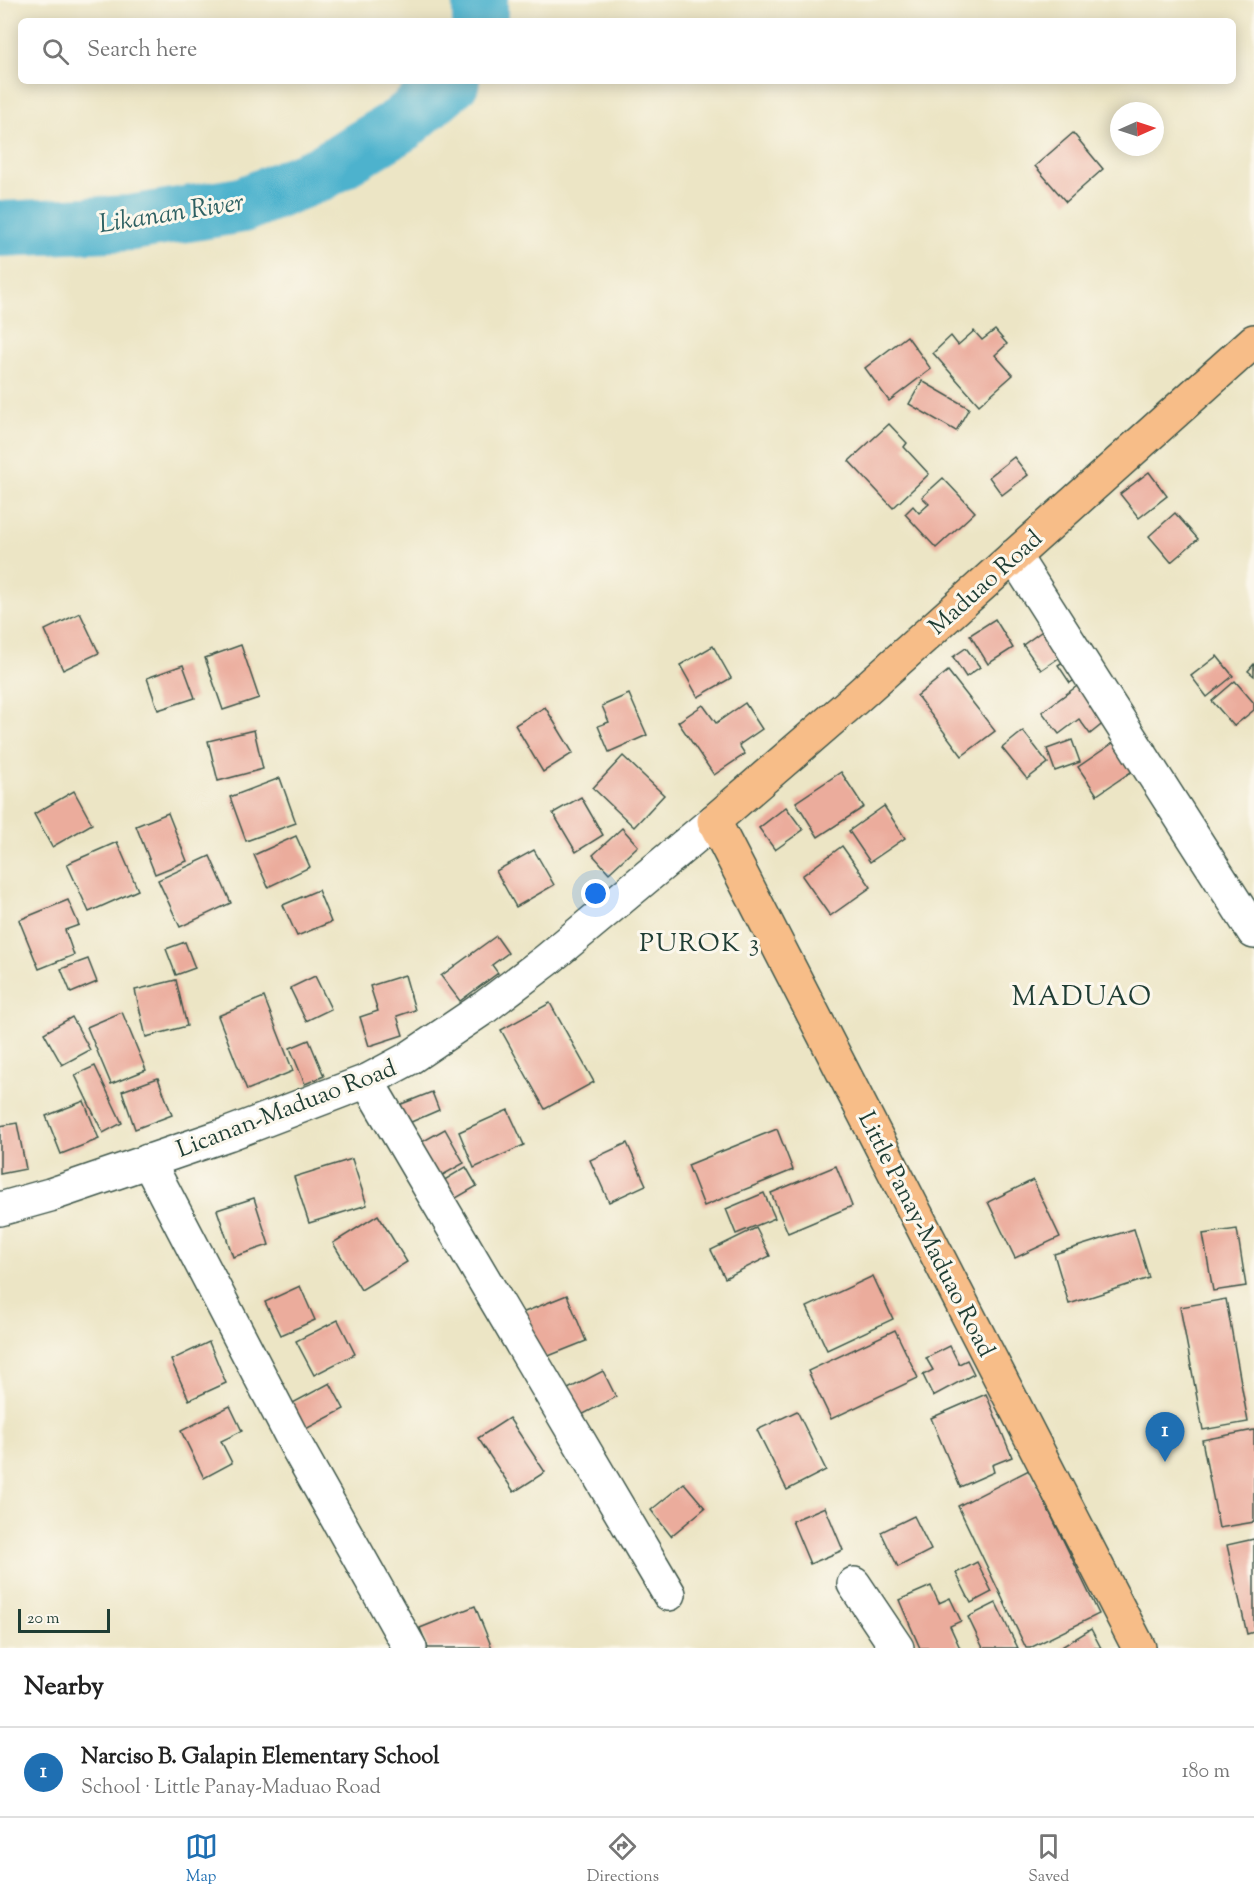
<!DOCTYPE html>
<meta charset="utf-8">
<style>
body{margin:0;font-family:"Sorts Mill Goudy",serif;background:#f6f6f6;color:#222}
.compass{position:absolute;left:1110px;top:102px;width:54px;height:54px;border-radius:50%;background:#fff;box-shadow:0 3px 15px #0003;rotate:87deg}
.scale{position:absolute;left:18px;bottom:15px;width:92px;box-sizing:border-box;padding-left:6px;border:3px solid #1f3d34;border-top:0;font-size:16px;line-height:21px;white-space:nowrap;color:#1f3d34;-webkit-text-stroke:4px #fbf7ec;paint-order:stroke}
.you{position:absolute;left:596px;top:894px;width:21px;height:21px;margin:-15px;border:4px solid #fff;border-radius:50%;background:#1a73e8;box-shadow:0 0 0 9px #1a73e833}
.badge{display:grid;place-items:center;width:39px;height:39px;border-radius:50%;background:#1f6fb2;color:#fff;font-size:20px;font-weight:700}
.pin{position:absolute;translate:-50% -50px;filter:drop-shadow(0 2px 3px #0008)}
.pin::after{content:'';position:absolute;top:32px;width:21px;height:18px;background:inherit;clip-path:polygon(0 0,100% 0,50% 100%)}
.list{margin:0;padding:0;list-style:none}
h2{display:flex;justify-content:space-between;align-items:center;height:78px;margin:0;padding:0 24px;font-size:26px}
h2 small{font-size:20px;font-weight:400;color:#767676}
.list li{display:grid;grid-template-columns:39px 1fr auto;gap:18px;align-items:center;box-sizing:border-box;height:90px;padding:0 24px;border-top:2px solid #e0e0e0}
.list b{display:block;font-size:22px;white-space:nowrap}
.list p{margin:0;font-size:20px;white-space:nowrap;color:#767676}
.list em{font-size:20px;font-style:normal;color:#767676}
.icon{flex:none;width:33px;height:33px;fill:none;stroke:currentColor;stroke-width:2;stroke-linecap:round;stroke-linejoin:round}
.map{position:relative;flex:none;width:1254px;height:1648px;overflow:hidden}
.search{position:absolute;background:#fff;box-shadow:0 3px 15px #0003;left:18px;right:18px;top:18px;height:66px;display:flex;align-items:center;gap:15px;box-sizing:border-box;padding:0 21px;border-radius:9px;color:#767676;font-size:22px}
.sheet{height:168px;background:#fff}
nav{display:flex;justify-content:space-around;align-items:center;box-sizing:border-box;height:84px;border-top:2px solid #e0e0e0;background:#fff;font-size:16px;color:#767676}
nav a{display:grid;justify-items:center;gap:3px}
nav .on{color:#1f6fb2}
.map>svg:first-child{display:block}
</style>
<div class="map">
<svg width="1254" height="1648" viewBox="0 0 1254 1648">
<rect width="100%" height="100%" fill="#fbf7ec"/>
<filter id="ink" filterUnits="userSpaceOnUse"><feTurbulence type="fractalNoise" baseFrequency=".0167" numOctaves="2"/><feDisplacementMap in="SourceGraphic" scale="12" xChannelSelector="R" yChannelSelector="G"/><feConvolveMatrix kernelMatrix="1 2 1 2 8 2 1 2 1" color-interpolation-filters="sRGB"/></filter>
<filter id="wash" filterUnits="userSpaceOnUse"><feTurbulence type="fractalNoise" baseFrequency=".008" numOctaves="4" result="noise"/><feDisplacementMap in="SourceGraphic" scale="24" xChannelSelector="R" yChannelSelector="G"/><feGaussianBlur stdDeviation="1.35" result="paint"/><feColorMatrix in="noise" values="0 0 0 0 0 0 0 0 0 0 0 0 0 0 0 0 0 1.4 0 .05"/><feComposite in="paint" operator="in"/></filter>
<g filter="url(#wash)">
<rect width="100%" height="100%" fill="#ece5c5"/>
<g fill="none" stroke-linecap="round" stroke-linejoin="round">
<g stroke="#4eb2cd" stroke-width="56">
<path d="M480,21V0"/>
<path d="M0,229L131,223L242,205L321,173L402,124L452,81"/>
</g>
</g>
<g id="blocks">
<g fill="#ebac9c">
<path d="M1073,133L1103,169L1066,202L1035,166Z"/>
<path d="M995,330L1007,344L995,355L1013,375L979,405L933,353L951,336L958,345L974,331L982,340Z"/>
<path d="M907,336L931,369L889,401L865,368Z"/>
<path d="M922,381L969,408L956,431L909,404Z"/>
<path d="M889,424L907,443L904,447L929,474L893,508L849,461Z"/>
<path d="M1014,457L1028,475L1002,495L989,477Z"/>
<path d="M1149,472L1167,496L1139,518L1120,494Z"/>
<path d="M943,478L975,512L936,548L905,514L913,506L919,513L929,504L922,497Z"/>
<path d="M1175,513L1198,539L1171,562L1149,536Z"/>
<path d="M80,613L99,653L63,670L45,630Z"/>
<path d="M995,619L1013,648L988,664L970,635Z"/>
<path d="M1045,629L1063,655L1041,670L1023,645Z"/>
<path d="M241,645L259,698L223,710L205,658Z"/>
<path d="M713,646L731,678L698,697L680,665Z"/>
<path d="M966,648L980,667L966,677L953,657Z"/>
<path d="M1072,656L1084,673L1070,683L1058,665Z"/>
<path d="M1217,656L1233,676L1207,697L1191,676Z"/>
<path d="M1254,664V676L1248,671Z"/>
<path d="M183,665L195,698L158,710L147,678Z"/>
<path d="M948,671L995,731L962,756L917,696Z"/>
<path d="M1084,681L1111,717L1090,734L1079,719L1059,734L1042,712Z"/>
<path d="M1235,681L1254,703V710L1234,726L1212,701Z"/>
<path d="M629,694L647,735L609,752L598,726L609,722L602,706Z"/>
<path d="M745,703L762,729L739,745L745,754L714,775L678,722L703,705L716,723Z"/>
<path d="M545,707L573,753L543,772L515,725Z"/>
<path d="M254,730L263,769L218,781L208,741Z"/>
<path d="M1023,731L1048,763L1027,779L1002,748Z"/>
<path d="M1072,740L1080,762L1055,771L1047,749Z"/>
<path d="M1116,741L1135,769L1097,795L1078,767Z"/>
<path d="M623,756L664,795L634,827L593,788Z"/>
<path d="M841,772L864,807L818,837L796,802Z"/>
<path d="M280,778L296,823L246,841L230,797Z"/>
<path d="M74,791L92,824L52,847L34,814Z"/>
<path d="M581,797L603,835L576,852L553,813Z"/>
<path d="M884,806L905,838L870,862L849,831Z"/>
<path d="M786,807L803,830L775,850L759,828Z"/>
<path d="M168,813L187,861L155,874L136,826Z"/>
<path d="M622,828L638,846L609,873L593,855Z"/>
<path d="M296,836L310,867L268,887L254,855Z"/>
<path d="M117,842L138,890L89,912L67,864Z"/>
<path d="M842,846L871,887L830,916L802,876Z"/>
<path d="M534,850L554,885L516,907L496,871Z"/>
<path d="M210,856L231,903L180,927L158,880Z"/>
<path d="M318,890L331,922L297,936L283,905Z"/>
<path d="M68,900L79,925L65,930L74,955L39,969L19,920Z"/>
<path d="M496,936L508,953L492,965L498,973L460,1001L441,976Z"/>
<path d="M185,942L195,968L176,975L166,949Z"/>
<path d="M88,959L97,982L71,993L61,969Z"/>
<path d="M405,975L415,1010L397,1016L403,1035L369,1046L360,1017L378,1011L370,986Z"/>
<path d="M315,976L331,1009L306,1021L290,988Z"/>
<path d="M176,980L187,1026L146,1037L135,990Z"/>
<path d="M264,997L293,1071L247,1090L218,1016Z"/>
<path d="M550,1003L594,1082L545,1109L501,1030Z"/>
<path d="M122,1012L146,1070L111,1084L87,1027Z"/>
<path d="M72,1017L90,1050L62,1065L44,1033Z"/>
<path d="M309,1040L324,1076L305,1084L290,1048Z"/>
<path d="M95,1066L122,1123L103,1133L75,1075Z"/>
<path d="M158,1078L172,1115L135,1129L122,1091Z"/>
<path d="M432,1092L439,1110L402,1126L394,1107Z"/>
<path d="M84,1101L99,1139L61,1154L46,1116Z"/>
<path d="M508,1110L524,1145L474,1168L459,1132Z"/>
<path d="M17,1123L26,1169L0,1174V1126Z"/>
<path d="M445,1129L464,1163L432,1181L413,1147Z"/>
<path d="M777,1129L793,1170L704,1206L688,1165Z"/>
<path d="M627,1143L646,1185L609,1202L590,1160Z"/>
<path d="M352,1159L367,1205L309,1223L294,1177Z"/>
<path d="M836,1166L852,1206L788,1233L771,1193Z"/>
<path d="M466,1167L477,1186L451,1201L441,1182Z"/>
<path d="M1033,1180L1060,1237L1015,1258L988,1202Z"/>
<path d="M764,1193L775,1218L736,1234L726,1209Z"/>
<path d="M254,1198L269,1245L233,1257L217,1210Z"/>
<path d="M378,1215L407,1262L361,1290L333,1243Z"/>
<path d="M756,1228L770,1256L725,1278L711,1250Z"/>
<path d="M1134,1229L1149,1278L1069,1304L1054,1254Z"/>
<path d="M1237,1229L1246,1286L1213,1291L1203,1234Z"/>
<path d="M873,1276L893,1319L827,1350L807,1307Z"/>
<path d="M300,1286L315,1320L281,1335L265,1302Z"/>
<path d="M567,1295L586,1341L541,1359L522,1313Z"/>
<path d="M1226,1299L1248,1422L1203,1430L1180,1307Z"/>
<path d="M338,1320L355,1354L314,1375L296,1341Z"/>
<path d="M895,1330L918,1378L831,1419L808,1371Z"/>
<path d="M209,1342L226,1383L189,1400L171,1360Z"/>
<path d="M950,1346L959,1364L967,1360L974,1374L933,1396L923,1375L933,1370L926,1358Z"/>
<path d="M603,1371L616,1397L574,1419L560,1393Z"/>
<path d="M330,1383L344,1409L302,1431L289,1405Z"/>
<path d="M986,1394L1012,1457L992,1465L994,1472L960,1487L931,1418Z"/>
<path d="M230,1406L242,1431L221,1441L232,1463L204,1478L181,1431Z"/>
<path d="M797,1411L826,1470L787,1490L757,1430Z"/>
<path d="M509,1418L545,1472L514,1492L478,1438Z"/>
<path d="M1254,1430V1522L1219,1528L1202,1440Z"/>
<path d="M1029,1470L1099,1614L1030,1648H1026L958,1506Z"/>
<path d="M684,1483L705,1508L671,1536L651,1510Z"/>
<path d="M825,1507L843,1550L810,1564L792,1521Z"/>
<path d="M914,1516L931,1550L898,1567L881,1532Z"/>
<path d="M1254,1539V1632L1247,1634L1227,1545Z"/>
<path d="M977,1562L992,1592L971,1603L956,1573Z"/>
<path d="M931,1586L939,1603L950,1598L961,1621L950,1626L960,1648H920L899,1600Z"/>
<path d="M996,1603L1007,1626L1018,1648H983L968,1617Z"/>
<path d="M475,1606L492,1648H428L420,1628Z"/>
<path d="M1091,1629L1101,1648H1060Z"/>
</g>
</g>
</g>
<g filter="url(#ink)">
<use href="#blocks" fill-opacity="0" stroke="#3e564a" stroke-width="1.5"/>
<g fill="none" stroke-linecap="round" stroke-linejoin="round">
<defs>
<g id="minor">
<path d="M1014,556L1254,932"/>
<path d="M367,1081L669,1594"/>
<path d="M148,1161L297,1447L410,1648"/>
<path d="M0,1209L50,1195L228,1134L367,1081L408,1059L485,1007L547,960L714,821"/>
<path d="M854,1584L897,1648"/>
</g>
<path id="major" d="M1139,1648L714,821L846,707L1254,341"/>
</defs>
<use href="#minor" stroke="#3e564a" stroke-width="36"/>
<use href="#major" stroke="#3e564a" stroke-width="36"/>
<use href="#minor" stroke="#fff" stroke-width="33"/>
<use href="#major" stroke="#f7bd88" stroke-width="33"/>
</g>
</g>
<g text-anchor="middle" stroke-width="6" stroke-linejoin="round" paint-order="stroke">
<g font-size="24" fill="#1f3d34" stroke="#fbf7ec">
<text transform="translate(985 582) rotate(-42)" y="8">Maduao Road</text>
<text transform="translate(286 1108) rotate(-21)" y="8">Licanan-Maduao Road</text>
<text transform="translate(927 1234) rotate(63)" y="8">Little Panay-Maduao Road</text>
</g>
<g font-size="26" font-style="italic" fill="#2d6062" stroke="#fbf7ec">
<text transform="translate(171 212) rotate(-9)" y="9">Likanan River</text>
</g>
<g font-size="26" letter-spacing="1.5" fill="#1f3d34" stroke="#fbf7ec">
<text x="700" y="951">PUROK 3</text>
</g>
<g font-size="27" letter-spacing="1.5" fill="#1f3d34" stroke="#fbf7ec">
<text x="1082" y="1005">MADUAO</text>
</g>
</g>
</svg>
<svg class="compass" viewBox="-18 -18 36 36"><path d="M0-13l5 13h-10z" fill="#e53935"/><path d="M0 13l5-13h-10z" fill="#767676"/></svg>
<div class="scale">20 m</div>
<div class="you"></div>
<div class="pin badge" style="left:1165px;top:1462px">1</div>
<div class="search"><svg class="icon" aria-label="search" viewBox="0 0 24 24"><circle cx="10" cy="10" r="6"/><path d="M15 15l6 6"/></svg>Search here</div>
</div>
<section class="sheet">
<h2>Nearby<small></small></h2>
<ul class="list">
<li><span class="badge">1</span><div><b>Narciso B. Galapin Elementary School</b><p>School · Little Panay-Maduao Road</p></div><em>180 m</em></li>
</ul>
</section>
<nav>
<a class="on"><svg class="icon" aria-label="map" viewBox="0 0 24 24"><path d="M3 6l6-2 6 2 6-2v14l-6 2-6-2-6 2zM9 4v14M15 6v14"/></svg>Map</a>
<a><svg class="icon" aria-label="directions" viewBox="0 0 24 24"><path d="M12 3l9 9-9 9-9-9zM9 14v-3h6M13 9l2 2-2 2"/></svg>Directions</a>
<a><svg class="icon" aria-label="saved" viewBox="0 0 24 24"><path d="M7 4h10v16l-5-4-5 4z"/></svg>Saved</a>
</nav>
